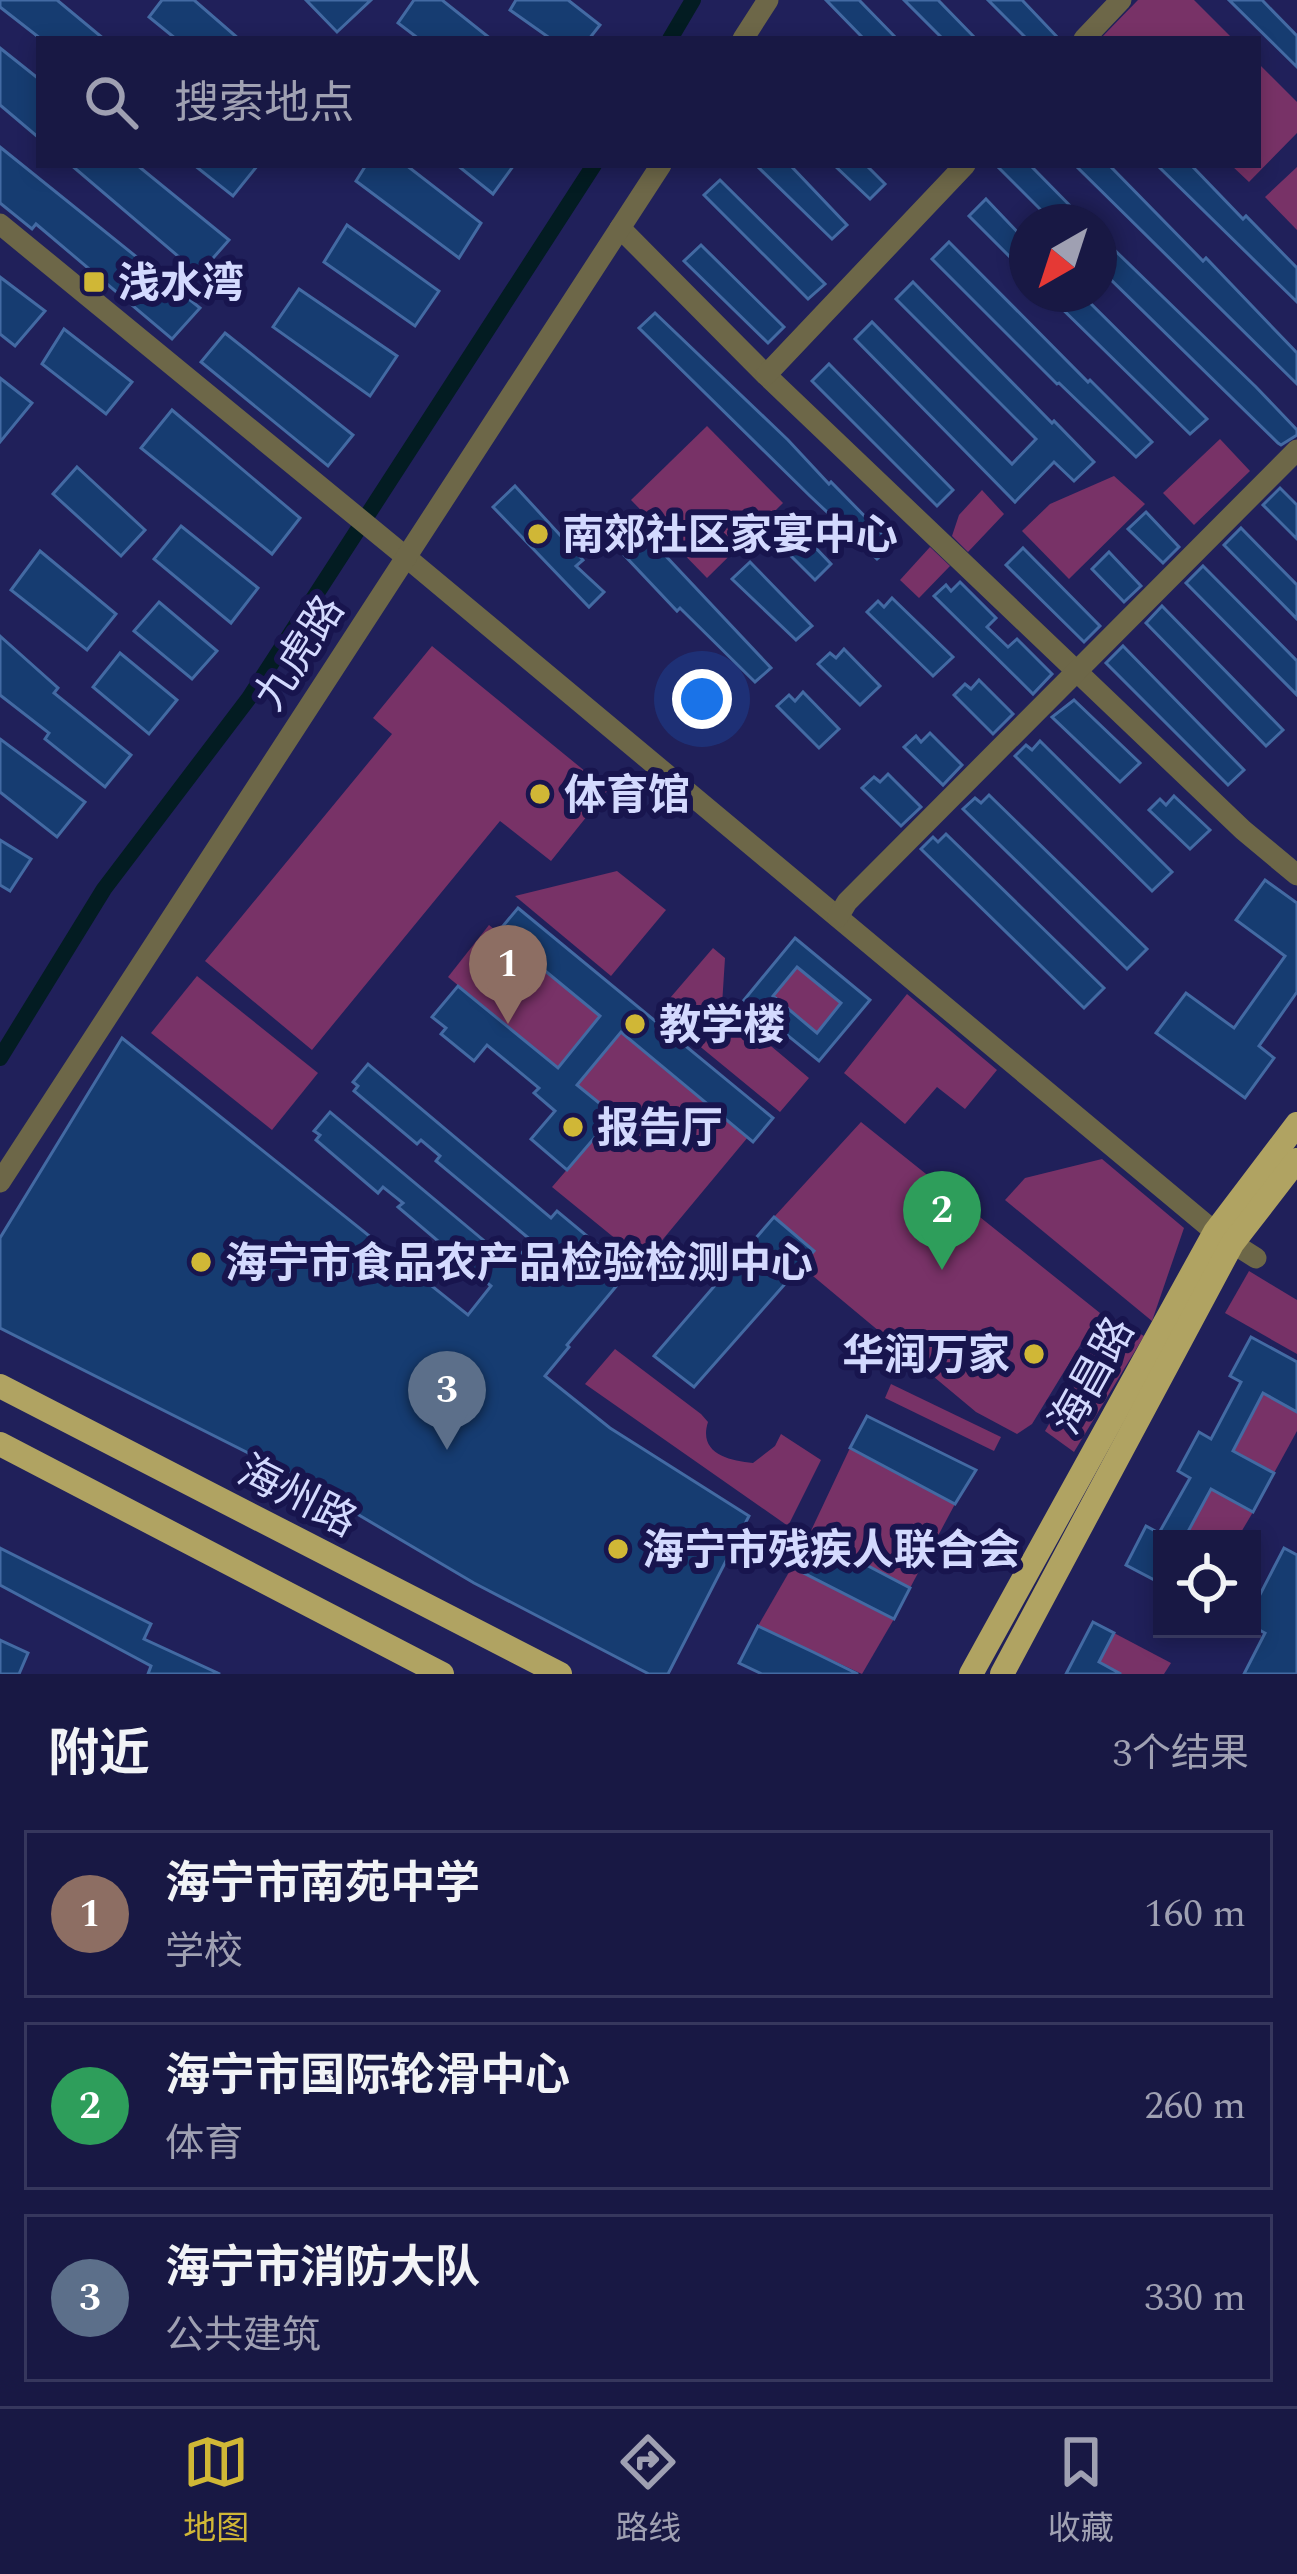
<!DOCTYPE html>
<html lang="zh">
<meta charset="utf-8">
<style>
body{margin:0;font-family:Spectral,"Noto Sans SC",serif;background:#25254f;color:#f1f3f6}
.controls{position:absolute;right:36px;bottom:36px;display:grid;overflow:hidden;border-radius:0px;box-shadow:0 6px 18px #0003}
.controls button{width:108px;height:108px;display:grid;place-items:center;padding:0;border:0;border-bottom:3px solid #36375d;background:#181844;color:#f1f3f6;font:60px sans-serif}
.compass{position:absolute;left:1009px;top:204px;width:108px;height:108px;border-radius:50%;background:#181844;box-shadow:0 6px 18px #0003;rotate:219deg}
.you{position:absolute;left:702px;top:699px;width:42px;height:42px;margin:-30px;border:9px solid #fff;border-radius:50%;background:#1a73e8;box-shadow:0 0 0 18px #1a73e833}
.badge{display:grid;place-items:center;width:78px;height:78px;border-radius:50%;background:#d0b736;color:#fff;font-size:39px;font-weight:700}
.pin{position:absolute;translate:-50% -99px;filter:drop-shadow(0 3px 6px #0008)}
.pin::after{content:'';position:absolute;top:63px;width:42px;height:36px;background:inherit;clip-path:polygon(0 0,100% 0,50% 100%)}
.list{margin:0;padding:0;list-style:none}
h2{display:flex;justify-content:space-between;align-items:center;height:156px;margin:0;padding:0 48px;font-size:51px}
h2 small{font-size:39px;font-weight:400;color:#9fa0b2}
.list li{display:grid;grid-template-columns:78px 1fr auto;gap:36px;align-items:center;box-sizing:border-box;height:168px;margin:0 24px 24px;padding:0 24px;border:3px solid #36375d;border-radius:0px}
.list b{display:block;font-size:45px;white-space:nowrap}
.list p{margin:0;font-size:39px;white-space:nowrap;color:#9fa0b2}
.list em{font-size:39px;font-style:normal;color:#9fa0b2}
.icon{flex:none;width:66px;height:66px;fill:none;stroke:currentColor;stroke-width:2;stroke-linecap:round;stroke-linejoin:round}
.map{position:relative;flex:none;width:1297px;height:1674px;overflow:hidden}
.search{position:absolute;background:#181844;box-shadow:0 6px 18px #0003;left:36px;right:36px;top:36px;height:132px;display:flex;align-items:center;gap:30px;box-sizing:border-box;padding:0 42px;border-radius:0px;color:#9fa0b2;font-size:45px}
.sheet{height:732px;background:#181844}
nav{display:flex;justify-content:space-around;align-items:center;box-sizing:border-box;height:168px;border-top:3px solid #36375d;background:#181844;font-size:33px;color:#9fa0b2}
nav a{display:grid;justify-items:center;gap:6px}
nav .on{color:#d0b736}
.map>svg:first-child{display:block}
</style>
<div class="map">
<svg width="1297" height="1674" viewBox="0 0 1297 1674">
<rect width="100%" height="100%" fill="#20205a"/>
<g fill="#783267">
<path d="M1138,0H1194L1233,39H1104L1102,37Z"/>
<path d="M1258,63L1297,102V133L1249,182L1231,165H1258Z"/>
<path d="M1297,167V230L1265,197Z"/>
<path d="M707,426L783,503L707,578L631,500Z"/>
<path d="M1220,439L1250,471L1194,525L1163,493Z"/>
<path d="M1114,476L1145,504L1069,579L1022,531L1050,504Z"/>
<path d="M982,490L1004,514L968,552L952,536L959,515Z"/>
<path d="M930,547L950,566L919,598L900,580Z"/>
<path d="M432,646L608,790L551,861L500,821L312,1050L205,961L392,734L373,718Z"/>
<path d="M617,871L666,910L611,976L515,896Z"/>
<path d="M489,925L600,1016L558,1068L448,977Z"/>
<path d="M713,948L725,958L722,1005L809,1078L780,1112L658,1012Z"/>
<path d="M798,966L842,1002L817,1033L772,997Z"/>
<path d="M197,976L318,1073L272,1130L151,1033Z"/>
<path d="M907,994L997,1070L965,1109L937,1087L905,1124L844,1073Z"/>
<path d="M621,1032L748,1137L644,1262L552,1187L614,1115L577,1085Z"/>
<path d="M861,1122L1100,1313L1032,1424L1017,1434L976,1412L801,1266L814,1251L774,1217Z"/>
<path d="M1102,1159L1184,1228L1152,1321L1005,1200L1025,1178Z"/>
<path d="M1249,1271L1297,1300V1354L1225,1313Z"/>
<path d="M1111,1317L1144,1336L1074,1452L1045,1431Z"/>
<path d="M615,1349L701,1414L708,1422C698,1453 728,1461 753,1463L775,1446L781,1434L821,1460L788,1526L585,1384Z"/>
<path d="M891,1384L1001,1437L994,1451L885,1398Z"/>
<path d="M1263,1393L1297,1412V1431L1274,1473L1233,1451Z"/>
<path d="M850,1448L955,1504L910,1588L809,1535Z"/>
<path d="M1211,1489L1253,1512L1237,1539H1184Z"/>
<path d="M792,1567L894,1619L862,1674L758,1626Z"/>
<path d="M1114,1633L1171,1663L1164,1674H1121L1099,1662Z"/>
</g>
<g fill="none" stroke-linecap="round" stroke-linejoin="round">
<g stroke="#031c22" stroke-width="16">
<path d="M670,39L693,0"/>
<path d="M0,1058L104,889L249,698L594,165"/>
</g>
</g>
<g fill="#163c71" stroke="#436aa3" stroke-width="3" fill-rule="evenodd">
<path d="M0,0H57L104,39H41L0,7Z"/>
<path d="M162,0H194L239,39H176L149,17Z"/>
<path d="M306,0H371L337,32Z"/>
<path d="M414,0H442L491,39H419L398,23Z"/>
<path d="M516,0H568L600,25L589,39H551L510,10Z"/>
<path d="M826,0H859L897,39H864Z"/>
<path d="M904,0H938L976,39H943Z"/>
<path d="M988,0H1022L1059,39H1027Z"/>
<path d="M1229,0H1262L1297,36V67Z"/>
<path d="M0,48L39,79V138L0,105Z"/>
<path d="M0,147L200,308L172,339L36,224L32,229L0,203Z"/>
<path d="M71,165H137L229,240L199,274Z"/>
<path d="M194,165H258L233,196Z"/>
<path d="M366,165H406L481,223L459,258L356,181Z"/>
<path d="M457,165H514L493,194Z"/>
<path d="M756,165H790L847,225L832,239Z"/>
<path d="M834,165H866L885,184L870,199Z"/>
<path d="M996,165H1030L1086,222H1053Z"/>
<path d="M1075,165H1109L1203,261L1206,258L1297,353V384Z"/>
<path d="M1157,165H1191L1243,219L1246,216L1297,268V302Z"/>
<path d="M720,180L825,284L808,299L704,195Z"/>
<path d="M986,199L1027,242V274L969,216Z"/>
<path d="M347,225L439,291L415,326L324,262Z"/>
<path d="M1099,235L1256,387L1297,430V435L1281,445L1278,443L1099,268Z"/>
<path d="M949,242L1088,382L1090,380L1152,442L1136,457L1059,383L1057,384L932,259Z"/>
<path d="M701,245L784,327L768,343L684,261Z"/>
<path d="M0,277L45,311L15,346L0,334Z"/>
<path d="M913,282L1052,423L1054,421L1094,462L1074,481L1054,462L1015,502L855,339L872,322L1012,464L1036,439L896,299Z"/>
<path d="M299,289L397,356L370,396L273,327Z"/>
<path d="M1047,294H1081L1207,419L1190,434Z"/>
<path d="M655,313L788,440L829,484L831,482L893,545L877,559L810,496L639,328Z"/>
<path d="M64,329L132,382L106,414L42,364Z"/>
<path d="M225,333L353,435L328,466L201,362Z"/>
<path d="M829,364L953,490L937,506L812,381Z"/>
<path d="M0,378L32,403L0,442Z"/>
<path d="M172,410L300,518L272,554L141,448Z"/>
<path d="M77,467L145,530L121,556L53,494Z"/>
<path d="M515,486L583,560L576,566L604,592L589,607L493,507Z"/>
<path d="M1280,488L1297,505V539L1263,505Z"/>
<path d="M1146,512L1179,547L1163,563L1128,529Z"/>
<path d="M630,518L771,668L755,682L680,608L677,611L608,538Z"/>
<path d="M793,524L831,564L815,580L776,541Z"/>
<path d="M181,526L258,588L231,623L154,559Z"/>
<path d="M1241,528L1297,585V619L1224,545Z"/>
<path d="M1023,548L1100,626L1084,642L1006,565Z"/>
<path d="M40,551L116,614L87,650L11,590Z"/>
<path d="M1109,552L1141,586L1124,602L1092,569Z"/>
<path d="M750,562L812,626L796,640L732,579Z"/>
<path d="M1203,566L1297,661V695L1186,583Z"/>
<path d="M960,582L996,618L987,627L1008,647L1017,639L1052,674L1033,694L934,596L946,585L951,591Z"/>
<path d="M892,598L953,657L933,676L867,612L878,601L884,607Z"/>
<path d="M159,602L217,651L192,679L134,631Z"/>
<path d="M1162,606L1283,730L1266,746L1146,623Z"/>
<path d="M0,636L58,688L54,693L131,755L105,787L45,739L49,733L0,695Z"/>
<path d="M1123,646L1244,770L1228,785L1106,663Z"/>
<path d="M844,649L880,686L860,705L818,664L830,653L836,658Z"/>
<path d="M120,653L177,700L149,734L93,687Z"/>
<path d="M979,680L1013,714L993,734L954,695L965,684L971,689Z"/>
<path d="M803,692L839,729L819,748L777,706L789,695L795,701Z"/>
<path d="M1074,700L1140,763L1120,782L1052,717Z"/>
<path d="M930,733L962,765L943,785L904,747L916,736L921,742Z"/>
<path d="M0,739L85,802L57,837L0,792Z"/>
<path d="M1040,741L1172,872L1152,891L1015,756L1026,745L1032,750Z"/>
<path d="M888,774L921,807L901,826L862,788L874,777L880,782Z"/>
<path d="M989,795L1147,949L1127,969L963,809L975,798L981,803Z"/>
<path d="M1174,796L1210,830L1190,849L1149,810L1160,799L1166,805Z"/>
<path d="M946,834L1104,988L1084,1008L921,849L933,837L938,842Z"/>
<path d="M0,840L31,859L10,891L0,885Z"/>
<path d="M1265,880L1297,903V992L1259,1046L1274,1058L1245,1098L1156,1033L1186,993L1234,1028L1285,956L1236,920Z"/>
<path d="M518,908L773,1118L753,1142L621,1032L577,1085L614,1115L567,1170L531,1139L555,1111L534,1093L539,1088L487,1045L474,1061L441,1034L446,1028L432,1017L458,986L558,1068L600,1016L498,932Z"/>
<path d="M795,938L870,1000L819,1061L744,1000ZM797,967L841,1003L817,1033L773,996Z"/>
<path d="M122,1038L468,1315L491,1286L398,1207L403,1203L383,1187L378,1193L316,1140L320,1135L314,1131L330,1112L512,1264L532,1241L436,1161L440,1156L421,1140L417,1144L354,1091L358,1086L353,1082L368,1064L551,1218L557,1211L629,1271L567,1345L569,1347L545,1376L610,1428L749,1516L668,1674H649L474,1583L286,1472L0,1328V1238Z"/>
<path d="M774,1217L814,1251L694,1387L654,1356Z"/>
<path d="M1251,1337L1297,1362V1412L1263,1393L1233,1451L1274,1473L1253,1512L1211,1489L1184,1539H1162V1584L1126,1565L1146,1526L1159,1533L1190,1478L1178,1471L1199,1432L1211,1439L1241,1382L1230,1376Z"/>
<path d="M867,1416L976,1470L955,1504L850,1448Z"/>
<path d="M809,1535L910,1588L894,1619L792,1567Z"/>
<path d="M0,1548L151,1624L144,1639L220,1674H148L151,1666L0,1585Z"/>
<path d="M1284,1548L1297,1555V1674H1244L1265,1633L1252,1626V1610Z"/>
<path d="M1093,1622L1114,1633L1099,1662L1121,1674H1066Z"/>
<path d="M758,1626L813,1652L858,1674H762L739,1663Z"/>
<path d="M0,1640L28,1653L19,1674H0Z"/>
</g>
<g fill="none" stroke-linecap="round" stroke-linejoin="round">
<g stroke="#6d6748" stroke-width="21">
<path d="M743,39L768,0"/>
<path d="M1084,39L1121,0"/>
<path d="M0,224L406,557L1215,1232L1256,1258"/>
<path d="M620,228L766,375L1243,830L1297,875"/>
<path d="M766,375L965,165"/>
<path d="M838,917L847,902L1297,450"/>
<path d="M0,1182L661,165"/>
</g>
<g stroke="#b0a362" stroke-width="24">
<path d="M0,1386L560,1674"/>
<path d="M0,1444L442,1674"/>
<path d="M971,1674L1215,1232L1297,1124"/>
<path d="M1002,1674L1232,1244L1297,1160"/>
</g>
</g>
<g fill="#d0b736" stroke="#18154e" stroke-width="4.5">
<rect x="82" y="270" width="24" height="24" rx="6"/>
<circle cx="538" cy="534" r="12"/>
<circle cx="540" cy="794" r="12"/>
<circle cx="635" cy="1024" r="12"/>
<circle cx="573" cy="1127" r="12"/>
<circle cx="201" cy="1262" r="12"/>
<circle cx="1034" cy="1354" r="12"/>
<circle cx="618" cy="1549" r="12"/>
</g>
<g text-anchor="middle" stroke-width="12" stroke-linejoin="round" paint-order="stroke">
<g font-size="42" font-weight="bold" fill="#d3d9fe" stroke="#18154e" text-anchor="start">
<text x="118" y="297">浅水湾</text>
<text x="562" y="549">南郊社区家宴中心</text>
<text x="564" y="809">体育馆</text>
<text x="659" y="1039">教学楼</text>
<text x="597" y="1142">报告厅</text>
<text x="225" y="1277">海宁市食品农产品检验检测中心</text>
<text x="1010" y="1369" text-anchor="end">华润万家</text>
<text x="642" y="1564">海宁市残疾人联合会</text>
</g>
<g font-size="42" fill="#d3d9fe" stroke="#18154e">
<text transform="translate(298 652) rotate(-57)" y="15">九虎路</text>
<text transform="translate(1091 1375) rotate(-61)" y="15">海昌路</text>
<text transform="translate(298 1495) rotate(27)" y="15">海州路</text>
</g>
</g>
</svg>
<div class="controls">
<button><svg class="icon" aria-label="locate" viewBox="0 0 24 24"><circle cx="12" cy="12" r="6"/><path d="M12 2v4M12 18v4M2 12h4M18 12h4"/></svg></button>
</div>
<svg class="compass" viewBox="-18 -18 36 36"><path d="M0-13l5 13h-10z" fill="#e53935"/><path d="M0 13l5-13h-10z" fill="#9fa0b2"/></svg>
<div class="you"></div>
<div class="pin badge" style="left:508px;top:1024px;background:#8d6e63">1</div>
<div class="pin badge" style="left:942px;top:1270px;background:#2e9e5b">2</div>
<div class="pin badge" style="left:447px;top:1450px;background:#5c6f8a">3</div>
<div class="search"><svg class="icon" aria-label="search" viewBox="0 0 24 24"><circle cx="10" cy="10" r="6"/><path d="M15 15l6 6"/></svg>搜索地点</div>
</div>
<section class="sheet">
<h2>附近<small>3个结果</small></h2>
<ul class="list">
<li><span class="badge" style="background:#8d6e63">1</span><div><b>海宁市南苑中学</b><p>学校</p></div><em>160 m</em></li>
<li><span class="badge" style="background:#2e9e5b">2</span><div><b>海宁市国际轮滑中心</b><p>体育</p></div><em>260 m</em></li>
<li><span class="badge" style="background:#5c6f8a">3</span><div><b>海宁市消防大队</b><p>公共建筑</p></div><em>330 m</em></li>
</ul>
</section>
<nav>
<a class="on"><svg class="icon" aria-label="map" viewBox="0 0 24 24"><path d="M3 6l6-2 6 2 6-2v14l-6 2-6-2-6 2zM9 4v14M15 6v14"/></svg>地图</a>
<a><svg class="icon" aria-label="directions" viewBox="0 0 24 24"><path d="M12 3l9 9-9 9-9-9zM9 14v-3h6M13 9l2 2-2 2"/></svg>路线</a>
<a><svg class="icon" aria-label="saved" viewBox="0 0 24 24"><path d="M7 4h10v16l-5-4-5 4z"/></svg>收藏</a>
</nav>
